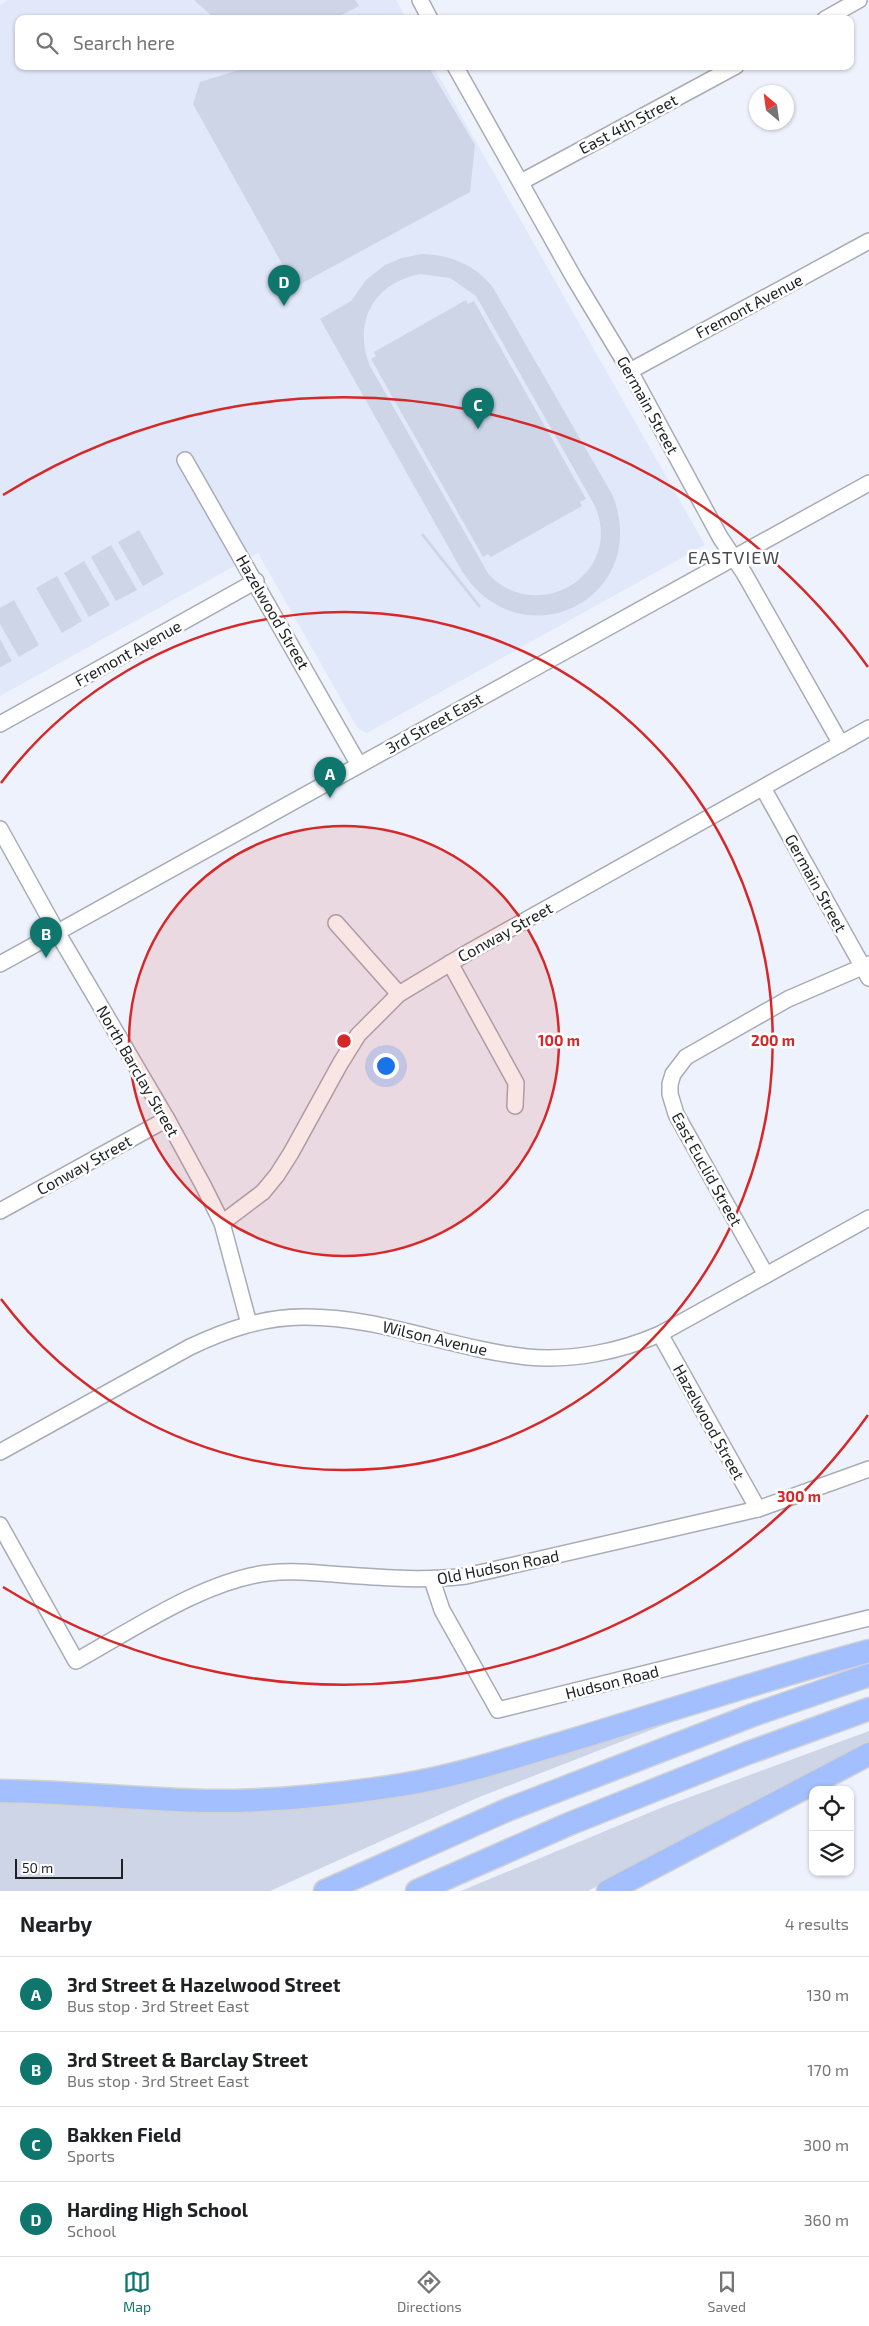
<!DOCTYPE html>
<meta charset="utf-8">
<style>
body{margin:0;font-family:"Exo 2",sans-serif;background:#f2f2f2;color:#202124}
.controls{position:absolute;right:15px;bottom:15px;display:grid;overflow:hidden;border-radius:10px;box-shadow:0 1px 4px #0004}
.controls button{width:45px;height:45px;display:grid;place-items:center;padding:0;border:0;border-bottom:1px solid #e0e0e0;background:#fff;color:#202124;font:25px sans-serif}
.compass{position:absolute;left:749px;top:85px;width:45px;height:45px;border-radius:50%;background:#fff;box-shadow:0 1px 4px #0004;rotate:331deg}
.scale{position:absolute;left:15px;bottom:12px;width:108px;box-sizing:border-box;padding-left:5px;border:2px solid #1e2023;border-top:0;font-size:14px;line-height:18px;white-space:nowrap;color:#1e2023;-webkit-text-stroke:4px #fff;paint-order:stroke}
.you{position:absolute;left:385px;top:1065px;width:18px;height:18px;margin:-12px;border:4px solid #fff;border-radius:50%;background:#1a73e8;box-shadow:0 0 0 8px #1a73e833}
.badge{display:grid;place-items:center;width:32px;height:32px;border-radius:50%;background:#0f766e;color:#fff;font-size:16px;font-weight:700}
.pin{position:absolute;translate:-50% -41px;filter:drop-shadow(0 1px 2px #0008)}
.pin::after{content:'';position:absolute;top:26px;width:18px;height:15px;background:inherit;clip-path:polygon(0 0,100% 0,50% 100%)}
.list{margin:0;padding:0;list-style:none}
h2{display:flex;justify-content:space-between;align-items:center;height:65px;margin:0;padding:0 20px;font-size:21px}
h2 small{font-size:16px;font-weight:400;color:#757577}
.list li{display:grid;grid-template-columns:32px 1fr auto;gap:15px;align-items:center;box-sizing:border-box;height:75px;padding:0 20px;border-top:1px solid #e0e0e0}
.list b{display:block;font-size:19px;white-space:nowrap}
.list p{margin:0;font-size:16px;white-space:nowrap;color:#757577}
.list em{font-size:16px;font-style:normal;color:#757577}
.icon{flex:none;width:28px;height:28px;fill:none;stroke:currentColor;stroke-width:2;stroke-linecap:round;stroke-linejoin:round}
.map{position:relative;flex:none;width:869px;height:1891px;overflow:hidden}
.search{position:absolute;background:#fff;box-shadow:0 1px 4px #0004;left:15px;right:15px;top:15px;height:55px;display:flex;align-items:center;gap:12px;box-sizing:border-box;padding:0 18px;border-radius:10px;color:#757577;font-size:19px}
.sheet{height:365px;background:#fff}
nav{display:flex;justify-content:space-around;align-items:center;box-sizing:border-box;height:70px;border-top:1px solid #e0e0e0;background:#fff;font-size:14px;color:#757577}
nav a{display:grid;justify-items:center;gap:2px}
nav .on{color:#0f766e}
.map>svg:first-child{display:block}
</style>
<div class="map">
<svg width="869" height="1891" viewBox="0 0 869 1891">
<rect width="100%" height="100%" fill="#eef2fc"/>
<path fill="#e1e8f9" d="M8,0H396L407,19H19V66H433L705,545L367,733L358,729L258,553L0,696V5Z"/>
<g fill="#cdd5e7" fill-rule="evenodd">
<path d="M194,0H355L359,6L334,19H215Z"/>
<path d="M252,66H428L475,145L470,192L295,287L193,104L200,82Z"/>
<path d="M422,254C451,255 473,264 492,286L613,496C652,600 520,663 462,571L320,319L351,301L366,280L385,265L402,258ZM420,274L450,278L476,296L595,506C624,573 540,626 489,575L370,366C352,322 374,283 420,274Z"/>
<path d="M466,300L468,304L474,301L586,499L580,502L582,506L491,557L488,554L483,557L371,359L376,356L374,352Z"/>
<path d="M139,530L164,574L143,586L118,542Z"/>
<path d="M423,533L481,606L479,608L421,535Z"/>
<path d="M111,545L137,590L116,601L91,557Z"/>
<path d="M84,561L110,605L89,617L64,573Z"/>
<path d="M57,576L82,621L62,633L36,588Z"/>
<path d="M14,600L39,645L19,657L0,624V608Z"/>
<path d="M0,639L12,661L0,667Z"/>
<path d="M692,1714L477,1798L270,1891H0V1799L291,1803Z"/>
<path d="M869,1731V1743L588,1891H461L663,1807Z"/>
</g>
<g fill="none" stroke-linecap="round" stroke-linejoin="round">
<defs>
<g id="minor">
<path d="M420,0L430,19"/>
<path d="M825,19L859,0"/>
<path d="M455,66L574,278L630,371L720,537L744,573L841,744"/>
<path d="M521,182L736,66"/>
<path d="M630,371L869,241"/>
<path d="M185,460L359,765"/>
<path d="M0,724L256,581"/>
<path d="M763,788L869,978"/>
<path d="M0,829L57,932L167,1119L203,1185L222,1223L249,1324"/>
<path d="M336,923L399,994"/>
<path d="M450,963L516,1083L515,1106"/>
<path d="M0,964L869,483"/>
<path d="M0,1211L167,1119"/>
<path d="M222,1223L263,1192L277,1175L291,1153L340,1064L358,1035L399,994L467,953L869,728"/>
<path d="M766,1275L676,1114L670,1094V1084L673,1074L686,1057L788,999L869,964"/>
<path d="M660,1334L758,1509"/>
<path d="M0,1452L190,1347C226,1330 263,1317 303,1317C379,1316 452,1349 527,1357C572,1361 619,1352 660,1334L869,1218"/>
<path d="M0,1525L76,1661C132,1630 205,1580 268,1573C294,1570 319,1573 344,1575C385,1578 425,1581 466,1576L758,1509L869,1469"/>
<path d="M432,1580L442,1610L498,1710L869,1618"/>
</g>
<g id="highway">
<path d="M0,1791C69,1792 137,1799 205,1801C271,1802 337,1795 401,1785C458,1776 514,1757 569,1741C669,1711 768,1678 869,1651"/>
<path d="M325,1891L507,1810L753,1715L869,1675"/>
<path d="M417,1891L569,1824L745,1754L869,1709"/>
<path d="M608,1891L869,1754"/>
</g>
</defs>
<use href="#minor" stroke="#a8acb5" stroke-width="18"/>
<use href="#highway" stroke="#d2d2d3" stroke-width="25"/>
<use href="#minor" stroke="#fff" stroke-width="15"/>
<use href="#highway" stroke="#a4bffd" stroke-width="22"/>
</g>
<circle cx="344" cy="1041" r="215" fill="#d62828" fill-opacity=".12"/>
<g fill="none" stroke="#d62828" stroke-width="2.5">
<circle cx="344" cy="1041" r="215"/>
<path d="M1 783A429 429 0 1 1 1 1299"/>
<path d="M868 1415A644 644 0 0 1 3 1587M3 495A644 644 0 0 1 868 667"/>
</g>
<g text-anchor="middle" stroke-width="5" stroke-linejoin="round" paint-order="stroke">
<g font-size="16" fill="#1e2023" stroke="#fff">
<text transform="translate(628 124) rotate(-28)" y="6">East 4th Street</text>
<text transform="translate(749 306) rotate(-28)" y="6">Fremont Avenue</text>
<text transform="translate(648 405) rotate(61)" y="6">Germain Street</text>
<text transform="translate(273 612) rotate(60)" y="6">Hazelwood Street</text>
<text transform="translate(128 653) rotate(-29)" y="6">Fremont Avenue</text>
<text transform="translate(434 723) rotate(-29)" y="6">3rd Street East</text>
<text transform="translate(816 883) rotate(61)" y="6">Germain Street</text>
<text transform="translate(505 932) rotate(-29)" y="6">Conway Street</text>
<text transform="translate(138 1071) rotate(60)" y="6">North Barclay Street</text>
<text transform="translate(84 1165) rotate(-29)" y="6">Conway Street</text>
<text transform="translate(707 1169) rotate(61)" y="6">East Euclid Street</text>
<text transform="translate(435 1338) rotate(13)" y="6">Wilson Avenue</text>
<text transform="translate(709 1422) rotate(61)" y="6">Hazelwood Street</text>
<text transform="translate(498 1567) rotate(-11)" y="6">Old Hudson Road</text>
<text transform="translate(612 1682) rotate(-14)" y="6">Hudson Road</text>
</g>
<g font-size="18" letter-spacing="1" fill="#474b52" stroke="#fff">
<text x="734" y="564">EASTVIEW</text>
</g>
</g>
<circle cx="344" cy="1041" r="8" fill="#d62828" stroke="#fff" stroke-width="2.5"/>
<g font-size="15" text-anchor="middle" font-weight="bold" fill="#d62828" stroke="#fff" stroke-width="5" stroke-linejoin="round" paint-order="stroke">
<text x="559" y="1046">100 m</text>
<text x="773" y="1046">200 m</text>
<text x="799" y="1502">300 m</text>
</g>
</svg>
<div class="controls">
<button><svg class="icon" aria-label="locate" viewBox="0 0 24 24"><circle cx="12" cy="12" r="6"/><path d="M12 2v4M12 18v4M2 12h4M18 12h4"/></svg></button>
<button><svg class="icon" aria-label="layers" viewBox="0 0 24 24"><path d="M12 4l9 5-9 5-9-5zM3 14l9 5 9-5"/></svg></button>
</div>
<svg class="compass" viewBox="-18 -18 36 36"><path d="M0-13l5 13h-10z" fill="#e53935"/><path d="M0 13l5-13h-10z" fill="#757577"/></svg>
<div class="scale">50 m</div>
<div class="you"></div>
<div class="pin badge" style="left:330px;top:798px">A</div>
<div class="pin badge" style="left:46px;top:958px">B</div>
<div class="pin badge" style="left:478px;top:429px">C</div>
<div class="pin badge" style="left:284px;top:306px">D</div>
<div class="search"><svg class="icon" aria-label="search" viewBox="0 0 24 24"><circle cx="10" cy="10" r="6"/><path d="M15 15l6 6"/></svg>Search here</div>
</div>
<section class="sheet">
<h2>Nearby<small>4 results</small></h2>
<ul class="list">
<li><span class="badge">A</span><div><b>3rd Street &amp; Hazelwood Street</b><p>Bus stop · 3rd Street East</p></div><em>130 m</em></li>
<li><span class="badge">B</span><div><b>3rd Street &amp; Barclay Street</b><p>Bus stop · 3rd Street East</p></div><em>170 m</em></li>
<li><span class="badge">C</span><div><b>Bakken Field</b><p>Sports</p></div><em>300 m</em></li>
<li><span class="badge">D</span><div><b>Harding High School</b><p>School</p></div><em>360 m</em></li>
</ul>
</section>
<nav>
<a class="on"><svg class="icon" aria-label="map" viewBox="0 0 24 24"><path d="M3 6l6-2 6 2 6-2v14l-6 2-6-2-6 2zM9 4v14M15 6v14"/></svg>Map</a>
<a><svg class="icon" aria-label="directions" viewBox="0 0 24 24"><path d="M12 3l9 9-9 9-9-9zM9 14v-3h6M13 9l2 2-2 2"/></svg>Directions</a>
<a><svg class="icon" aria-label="saved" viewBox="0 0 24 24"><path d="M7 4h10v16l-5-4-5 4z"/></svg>Saved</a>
</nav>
